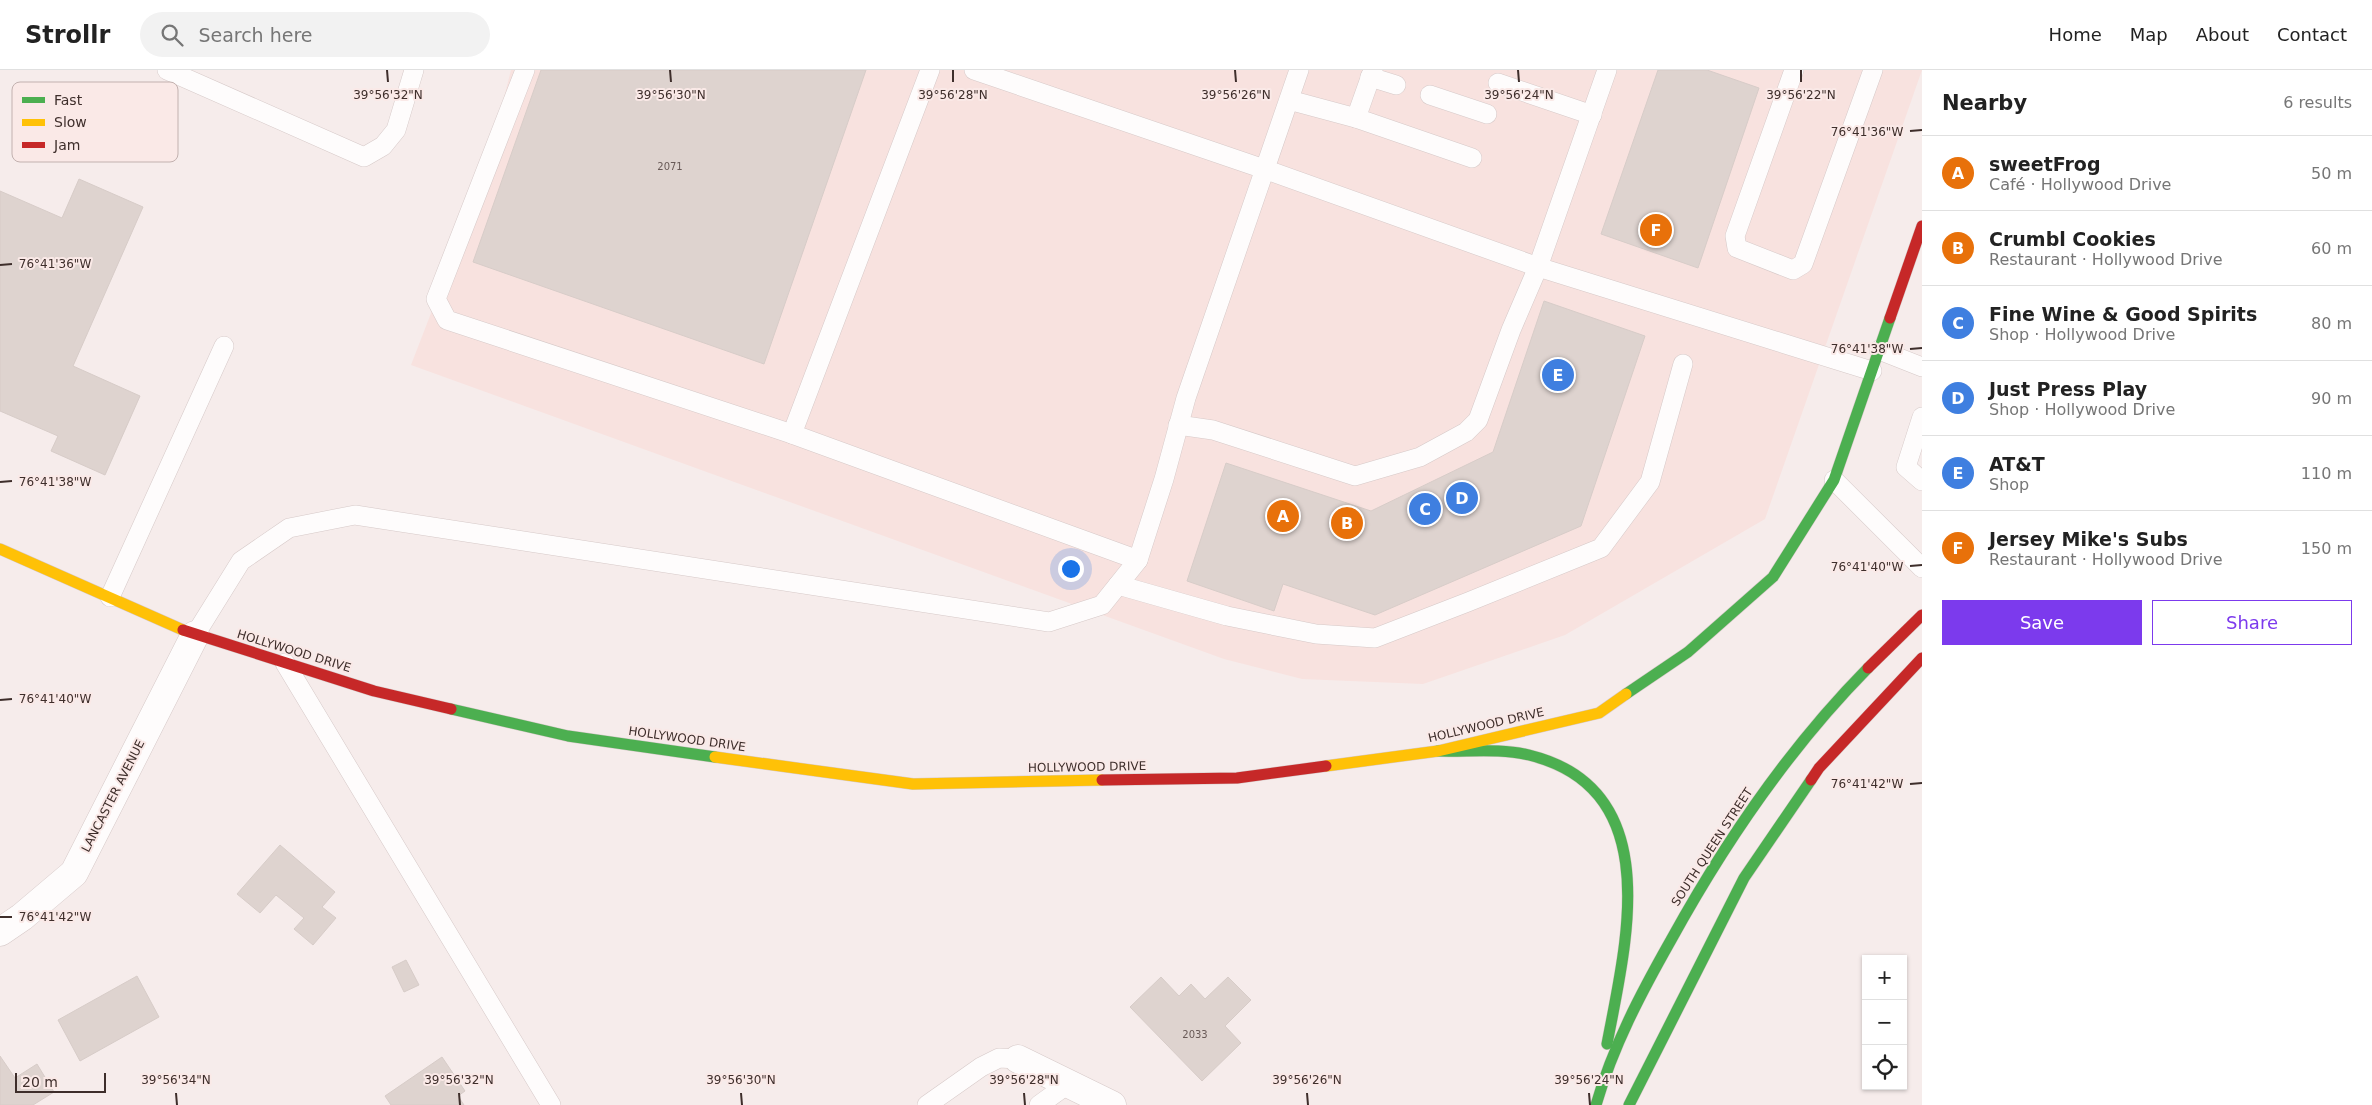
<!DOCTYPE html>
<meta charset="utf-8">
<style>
body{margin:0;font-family:"DejaVu Sans",sans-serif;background:#f2f2f2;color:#222}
.controls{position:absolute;right:15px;bottom:15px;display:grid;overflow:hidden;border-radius:0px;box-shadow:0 1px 4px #0004}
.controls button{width:45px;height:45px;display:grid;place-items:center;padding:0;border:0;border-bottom:1px solid #e0e0e0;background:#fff;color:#222;font:25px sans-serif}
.scale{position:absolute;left:15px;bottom:12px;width:91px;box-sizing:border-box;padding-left:5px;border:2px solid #3e2e2b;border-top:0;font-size:14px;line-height:18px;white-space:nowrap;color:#3e2e2b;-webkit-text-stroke:4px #fae9e7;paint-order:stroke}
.you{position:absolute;left:1070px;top:498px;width:18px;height:18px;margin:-12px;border:4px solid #fff;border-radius:50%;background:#1a73e8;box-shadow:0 0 0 8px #1a73e833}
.badge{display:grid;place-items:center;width:32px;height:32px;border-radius:50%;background:#7c3aed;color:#fff;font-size:16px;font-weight:700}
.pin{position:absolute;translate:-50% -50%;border:2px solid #fff;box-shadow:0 1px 5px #0006}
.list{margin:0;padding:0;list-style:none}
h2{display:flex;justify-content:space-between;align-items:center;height:65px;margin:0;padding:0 20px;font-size:21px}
h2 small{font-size:16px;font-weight:400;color:#767676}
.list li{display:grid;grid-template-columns:32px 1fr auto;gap:15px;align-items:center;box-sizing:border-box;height:75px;padding:0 20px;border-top:1px solid #e0e0e0}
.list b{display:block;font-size:19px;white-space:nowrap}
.list p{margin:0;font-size:16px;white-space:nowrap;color:#767676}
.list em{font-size:16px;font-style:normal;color:#767676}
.actions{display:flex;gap:10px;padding:15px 20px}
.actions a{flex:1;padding:11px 0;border:1px solid #7c3aed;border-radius:0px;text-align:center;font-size:18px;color:#7c3aed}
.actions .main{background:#7c3aed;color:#fff}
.icon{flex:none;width:28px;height:28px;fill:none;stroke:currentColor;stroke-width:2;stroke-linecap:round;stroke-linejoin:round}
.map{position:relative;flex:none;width:1922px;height:1035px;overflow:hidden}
header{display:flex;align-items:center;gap:30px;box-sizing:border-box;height:70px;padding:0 25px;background:#fff;border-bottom:1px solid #e0e0e0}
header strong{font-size:24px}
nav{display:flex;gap:28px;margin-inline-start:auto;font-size:18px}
.search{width:350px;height:45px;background:#f2f2f2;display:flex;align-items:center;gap:12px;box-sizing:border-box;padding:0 18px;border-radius:28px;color:#767676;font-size:19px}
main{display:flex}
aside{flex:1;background:#fff}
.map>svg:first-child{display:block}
</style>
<header>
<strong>Strollr</strong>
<div class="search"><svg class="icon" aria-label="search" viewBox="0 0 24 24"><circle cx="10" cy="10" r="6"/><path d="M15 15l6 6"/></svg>Search here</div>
<nav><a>Home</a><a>Map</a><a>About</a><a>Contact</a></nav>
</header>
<main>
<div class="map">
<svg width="1922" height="1035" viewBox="0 0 1922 1035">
<rect width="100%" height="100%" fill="#f6eceb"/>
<path fill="#f8e2df" d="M511,0H1922L1765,449L1565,565L1423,614L1302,609L1224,589L411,295L484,106Z"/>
<g fill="#ded3cf" stroke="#d7ccc8">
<path d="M541,0H866L764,294L473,192Z"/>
<path d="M1658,0H1707L1759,18L1698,198L1601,164Z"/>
<path d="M79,109L143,137L73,296L140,326L105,405L51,381L58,366L0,341V121L62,148Z"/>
<path d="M1544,231L1645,266L1581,456L1375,545L1283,514L1274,541L1187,511L1226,393L1371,441L1493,382Z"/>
<path d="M280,775L335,822L322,837L336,848L313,875L294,859L304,848L276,825L260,843L237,824Z"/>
<path d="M406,890L419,915L404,922L392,897Z"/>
<path d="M137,906L159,947L80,991L58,950Z"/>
<path d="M1161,907L1179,926L1191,914L1205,929L1228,907L1251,930L1225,956L1241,973L1202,1011L1130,937Z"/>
<path d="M0,986L15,1008L37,994L54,1022L33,1035H0Z"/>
<path d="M442,987L465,1021L458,1026L464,1035H391L385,1026Z"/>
</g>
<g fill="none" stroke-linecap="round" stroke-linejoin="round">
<defs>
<g id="lane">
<path d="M167,0L364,87L383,76L396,60L414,0"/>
<path d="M525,0L436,229L447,250L792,364"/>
<path d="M930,0L792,364L1138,490"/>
<path d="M974,0L1264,99L1538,197L1872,301"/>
<path d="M1373,0L1356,48L1472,88"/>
<path d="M1794,0L1735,166L1737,178L1793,200L1803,194L1873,0"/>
<path d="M1370,7L1396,15"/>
<path d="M1498,13L1592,45"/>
<path d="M1430,25L1487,44"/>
<path d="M1289,30L1356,48"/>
<path d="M1879,280L1922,297"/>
<path d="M1922,347L1906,397L1922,411"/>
<path d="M1178,355L1213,360L1355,406L1420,387L1466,362L1478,350L1511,260L1538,197L1607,0"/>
<path d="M1834,410L1922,498"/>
<path d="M1118,515L1227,546L1316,564L1375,568L1468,532L1601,478L1650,412L1683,294"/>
<path d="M110,527L224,276"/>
<path d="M195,565L241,491L289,458L355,445L1049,552L1102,535L1138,490L1164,409L1186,328L1299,0"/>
<path d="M285,593L551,1035"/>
<path d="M927,1035L981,997L999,988L1018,989"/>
<path d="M1039,1035L1068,1014"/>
</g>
<g id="street">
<path d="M0,862L22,847L74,803L195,565"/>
<path d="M1018,989L1112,1035"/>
</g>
<g id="fast">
<path d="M1626,624L1688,582L1773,507L1834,410L1890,248"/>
<path d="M451,639L568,666L715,687"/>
<path d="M1438,681C1468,682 1500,678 1529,685C1667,719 1626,873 1607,974"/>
<path d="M1596,1035C1613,976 1641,923 1671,870C1725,772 1789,678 1868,598"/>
<path d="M1629,1035L1744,808L1811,710"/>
</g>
<g id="slow">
<path d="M0,479L183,560"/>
<path d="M715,687L913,714L1102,710"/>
<path d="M1326,696L1438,681L1599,643L1626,624"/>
</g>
<g id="jam">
<path d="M1890,248L1922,156"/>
<path d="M183,560L374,621L451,639"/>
<path d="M1868,598L1922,545"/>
<path d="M1102,710L1237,708L1326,696"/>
<path d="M1811,710L1819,698L1922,588"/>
</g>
</defs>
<use href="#lane" stroke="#d6c9c8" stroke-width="20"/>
<use href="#street" stroke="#d6c9c8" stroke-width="29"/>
<use href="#fast" stroke="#d6c9c8" stroke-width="12"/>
<use href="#slow" stroke="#d6c9c8" stroke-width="12"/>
<use href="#jam" stroke="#d6c9c8" stroke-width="12"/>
<use href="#lane" stroke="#fefcfc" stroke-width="19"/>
<use href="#street" stroke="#fefcfc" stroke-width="28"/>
<use href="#fast" stroke="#4caf50" stroke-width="11"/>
<use href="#slow" stroke="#ffc107" stroke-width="11"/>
<use href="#jam" stroke="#c62828" stroke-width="11"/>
</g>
<path fill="none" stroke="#3e2e2b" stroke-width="2" d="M387,0L388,12M670,0L671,12M953,0V12M1235,0L1236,12M1518,0L1519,12M1801,0V12M1910,61L1922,60M0,195L12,194M1910,279L1922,278M0,412L12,411M1910,496L1922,495M0,630L12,629M1910,714L1922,713M0,847H12M176,1023L177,1035M459,1023L460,1035M741,1023L742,1035M1024,1023L1025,1035M1307,1023L1308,1035M1589,1023L1590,1035"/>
<g text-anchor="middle" stroke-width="4" stroke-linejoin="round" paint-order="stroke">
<g font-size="10" fill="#685956">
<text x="670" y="100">2071</text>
<text x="1195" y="968">2033</text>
</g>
<g font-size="12" fill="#3e2e2b" stroke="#fae9e7">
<text transform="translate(294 581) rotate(17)" y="4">HOLLYWOOD DRIVE</text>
<text transform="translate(1486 655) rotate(-13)" y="4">HOLLYWOOD DRIVE</text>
<text transform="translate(687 669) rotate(8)" y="4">HOLLYWOOD DRIVE</text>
<text transform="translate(1087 697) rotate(-1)" y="4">HOLLYWOOD DRIVE</text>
<text transform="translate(113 726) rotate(-63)" y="4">LANCASTER AVENUE</text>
<text transform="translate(1712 777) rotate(-57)" y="4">SOUTH QUEEN STREET</text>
</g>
</g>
<rect x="12" y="12" width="166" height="80" rx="8" fill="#fae9e7" stroke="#c2b1af" stroke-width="1"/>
<rect x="22" y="27" width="23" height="6" fill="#4caf50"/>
<rect x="22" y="49" width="23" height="7" fill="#ffc107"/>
<rect x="22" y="72" width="23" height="6" fill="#c62828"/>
<g font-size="14" fill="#3e2e2b">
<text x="54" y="35">Fast</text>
<text x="54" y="57">Slow</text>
<text x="54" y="80">Jam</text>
</g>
<g font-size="12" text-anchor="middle" fill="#3e2e2b" stroke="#fae9e7" stroke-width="4" stroke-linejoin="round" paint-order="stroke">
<text x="388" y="29">39°56'32"N</text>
<text x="671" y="29">39°56'30"N</text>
<text x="953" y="29">39°56'28"N</text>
<text x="1236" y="29">39°56'26"N</text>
<text x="1519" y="29">39°56'24"N</text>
<text x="1801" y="29">39°56'22"N</text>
<text x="1867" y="66">76°41'36"W</text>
<text x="55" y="198">76°41'36"W</text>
<text x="1867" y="283">76°41'38"W</text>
<text x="55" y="416">76°41'38"W</text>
<text x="1867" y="501">76°41'40"W</text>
<text x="55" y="633">76°41'40"W</text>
<text x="1867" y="718">76°41'42"W</text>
<text x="55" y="851">76°41'42"W</text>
<text x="176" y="1014">39°56'34"N</text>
<text x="459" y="1014">39°56'32"N</text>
<text x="741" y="1014">39°56'30"N</text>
<text x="1024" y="1014">39°56'28"N</text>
<text x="1307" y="1014">39°56'26"N</text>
<text x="1589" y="1014">39°56'24"N</text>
</g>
</svg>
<div class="controls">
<button>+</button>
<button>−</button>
<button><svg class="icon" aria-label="locate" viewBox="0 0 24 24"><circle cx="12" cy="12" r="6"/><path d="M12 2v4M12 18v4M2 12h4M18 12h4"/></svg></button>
</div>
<div class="scale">20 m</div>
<div class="you"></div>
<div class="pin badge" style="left:1283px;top:446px;background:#e8710a">A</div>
<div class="pin badge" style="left:1347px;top:453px;background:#e8710a">B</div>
<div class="pin badge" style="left:1425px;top:439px;background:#3f7fe0">C</div>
<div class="pin badge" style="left:1462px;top:428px;background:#3f7fe0">D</div>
<div class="pin badge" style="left:1558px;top:305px;background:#3f7fe0">E</div>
<div class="pin badge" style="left:1656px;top:160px;background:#e8710a">F</div>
</div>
<aside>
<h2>Nearby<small>6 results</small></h2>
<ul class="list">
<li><span class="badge" style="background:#e8710a">A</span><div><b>sweetFrog</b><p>Café · Hollywood Drive</p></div><em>50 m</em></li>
<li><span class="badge" style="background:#e8710a">B</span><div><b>Crumbl Cookies</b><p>Restaurant · Hollywood Drive</p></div><em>60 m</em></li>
<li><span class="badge" style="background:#3f7fe0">C</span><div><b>Fine Wine &amp; Good Spirits</b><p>Shop · Hollywood Drive</p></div><em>80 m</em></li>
<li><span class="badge" style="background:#3f7fe0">D</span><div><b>Just Press Play</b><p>Shop · Hollywood Drive</p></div><em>90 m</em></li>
<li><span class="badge" style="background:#3f7fe0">E</span><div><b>AT&amp;T</b><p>Shop</p></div><em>110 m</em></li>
<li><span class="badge" style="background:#e8710a">F</span><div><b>Jersey Mike's Subs</b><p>Restaurant · Hollywood Drive</p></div><em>150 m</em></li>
</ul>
<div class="actions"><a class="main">Save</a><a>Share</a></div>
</aside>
</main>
